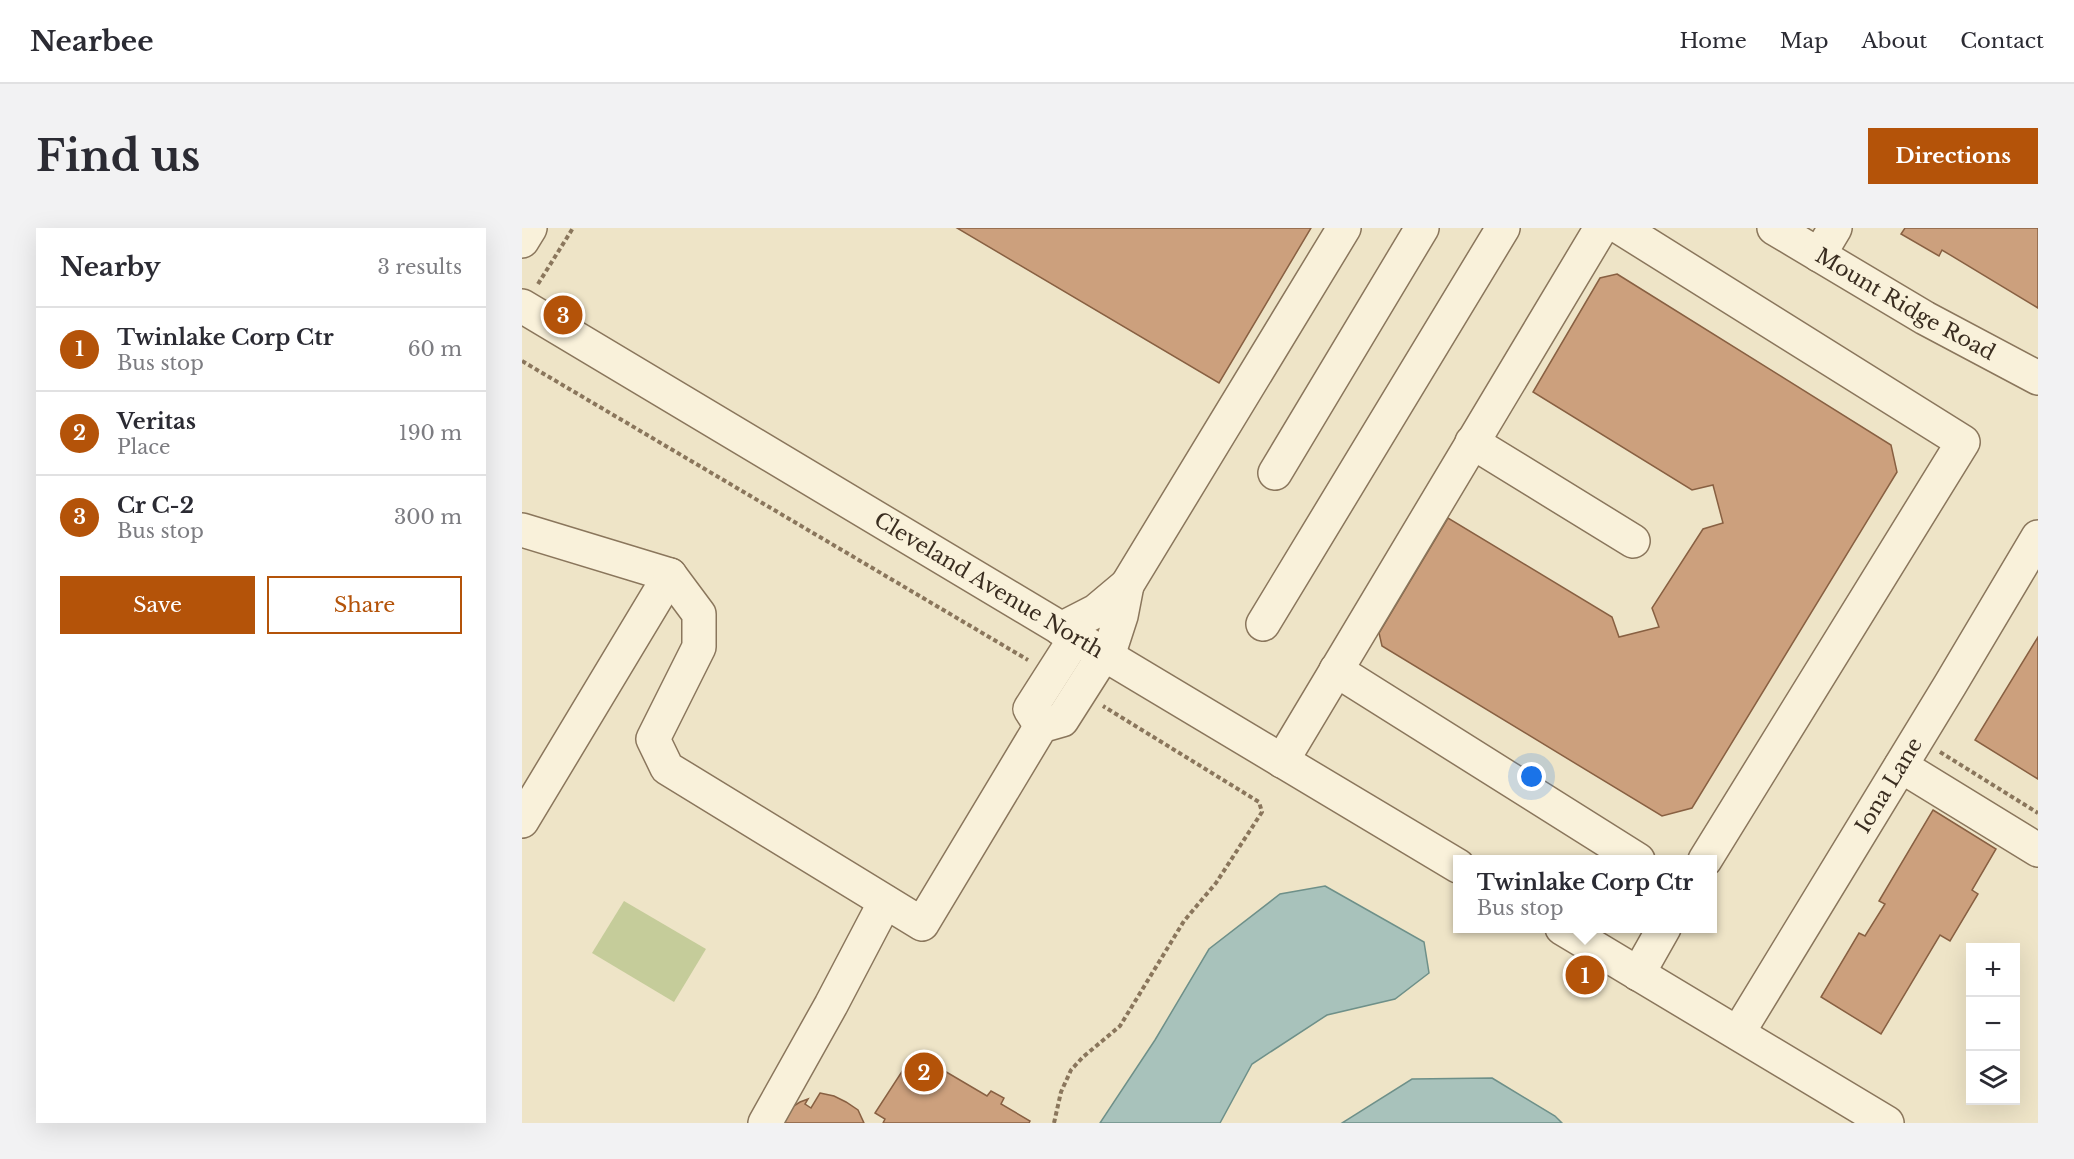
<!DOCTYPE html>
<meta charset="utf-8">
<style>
body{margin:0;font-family:"Libre Baskerville",serif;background:#f2f2f3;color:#2b2b33}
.controls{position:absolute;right:18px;bottom:18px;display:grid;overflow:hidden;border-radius:0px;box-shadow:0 6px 24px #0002}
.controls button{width:54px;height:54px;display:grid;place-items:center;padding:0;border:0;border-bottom:2px solid #e1e1e2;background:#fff;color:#2b2b33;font:30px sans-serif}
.you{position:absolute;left:1010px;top:549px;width:21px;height:21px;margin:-15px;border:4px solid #fff;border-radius:50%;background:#1a73e8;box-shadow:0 0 0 9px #1a73e833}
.badge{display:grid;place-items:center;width:39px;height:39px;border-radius:50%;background:#b45309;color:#fff;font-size:20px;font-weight:700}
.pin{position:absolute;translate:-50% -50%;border:3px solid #fff;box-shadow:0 2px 6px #0006}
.popup{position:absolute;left:931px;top:627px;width:264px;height:78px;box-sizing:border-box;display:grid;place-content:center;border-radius:0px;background:#fff;filter:drop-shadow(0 2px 4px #0005);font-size:20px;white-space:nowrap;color:#7c7c81}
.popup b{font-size:22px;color:#2b2b33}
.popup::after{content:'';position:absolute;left:50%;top:100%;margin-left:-12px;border:12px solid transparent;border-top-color:#fff}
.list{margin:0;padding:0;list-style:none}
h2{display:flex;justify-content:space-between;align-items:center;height:78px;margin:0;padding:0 24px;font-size:26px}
h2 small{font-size:20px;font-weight:400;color:#7c7c81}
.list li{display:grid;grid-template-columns:39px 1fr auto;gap:18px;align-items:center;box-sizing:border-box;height:84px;padding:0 24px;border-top:2px solid #e1e1e2}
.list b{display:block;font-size:22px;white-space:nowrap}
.list p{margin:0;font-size:20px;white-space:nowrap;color:#7c7c81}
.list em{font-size:20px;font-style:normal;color:#7c7c81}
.actions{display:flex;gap:12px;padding:18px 24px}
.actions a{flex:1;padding:14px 0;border:2px solid #b45309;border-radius:0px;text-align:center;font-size:21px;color:#b45309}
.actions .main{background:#b45309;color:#fff}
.icon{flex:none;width:33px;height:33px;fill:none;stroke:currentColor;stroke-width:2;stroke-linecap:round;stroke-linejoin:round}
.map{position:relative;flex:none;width:1516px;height:895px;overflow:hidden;border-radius:0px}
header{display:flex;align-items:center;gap:36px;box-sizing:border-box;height:84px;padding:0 30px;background:#fff;border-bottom:2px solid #e1e1e2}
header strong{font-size:28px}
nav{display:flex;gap:33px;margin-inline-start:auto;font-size:21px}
.intro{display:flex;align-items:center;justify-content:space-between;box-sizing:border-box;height:144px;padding:0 36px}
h1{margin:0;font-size:42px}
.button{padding:15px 27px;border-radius:0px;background:#b45309;color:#fff;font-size:21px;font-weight:700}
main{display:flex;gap:36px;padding:0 36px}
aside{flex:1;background:#fff;border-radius:0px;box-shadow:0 6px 24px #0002}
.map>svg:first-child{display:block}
</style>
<header>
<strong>Nearbee</strong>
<nav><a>Home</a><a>Map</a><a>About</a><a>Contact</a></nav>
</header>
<div class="intro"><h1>Find us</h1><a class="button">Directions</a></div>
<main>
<aside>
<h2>Nearby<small>3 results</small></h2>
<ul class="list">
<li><span class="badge">1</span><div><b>Twinlake Corp Ctr</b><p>Bus stop</p></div><em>60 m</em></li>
<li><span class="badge">2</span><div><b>Veritas</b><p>Place</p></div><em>190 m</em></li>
<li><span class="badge">3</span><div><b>Cr C-2</b><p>Bus stop</p></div><em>300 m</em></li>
</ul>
<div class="actions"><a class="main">Save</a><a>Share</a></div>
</aside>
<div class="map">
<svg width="1516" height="895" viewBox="0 0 1516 895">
<rect width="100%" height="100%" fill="#eee4c7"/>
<path fill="#c5cc9a" d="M102,673L184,721L152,774L70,725Z"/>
<g fill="#a8c2bb" stroke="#6e9089" stroke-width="1.5">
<path d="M803,658L902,714L907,745L873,771L805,787L730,836L698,895H578L633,812L687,721L758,666Z"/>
<path d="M970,850L1033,888L1040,895H820L890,851Z"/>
</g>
<g fill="#cca07d" stroke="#886042" stroke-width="1.5">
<path d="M435,0H789L697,155Z"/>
<path d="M1383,0H1516V80L1420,22L1417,28L1379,6Z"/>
<path d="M1095,46L1369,217L1375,244L1170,580L1140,588L860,418L857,405L926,290L1090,389L1097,409L1137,399L1130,380L1181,301L1201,295L1191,257L1170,262L1011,164L1078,50Z"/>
<path d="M1516,409V551L1453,512Z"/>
<path d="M1411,582L1474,621L1450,662L1456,666L1428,713L1418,707L1359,806L1299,769L1337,705L1343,708L1363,676L1357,673Z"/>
<path d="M392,825L465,868L469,863L482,870L479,876L508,893L507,895H361L363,891L353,885Z"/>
<path d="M298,865L312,868L324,874L336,882L342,895H251L256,888L278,874L286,871L283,876L289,880Z"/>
</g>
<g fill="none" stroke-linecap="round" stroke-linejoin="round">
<defs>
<g id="minor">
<path d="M1099,0L1441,214L1183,632"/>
<path id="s1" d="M1252,0L1403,90L1516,150"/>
<path d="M0,13L8,0"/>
<path d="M1297,27L1313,0"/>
<path id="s2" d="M0,78L936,638"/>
<path d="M950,214L1111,313"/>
<path d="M753,245L900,0"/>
<path d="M0,302L148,347L0,593"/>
<path d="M148,347L177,386V419L131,511L145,540L400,696L519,498L540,492L582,426"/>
<path d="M605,357L822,0"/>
<path d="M741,396L981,0"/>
<path d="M539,401L574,383L605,357L599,388L586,428"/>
<path d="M814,442L1116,632"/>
<path d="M519,498L508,481L554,409"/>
<path d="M760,533L1079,0"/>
<path d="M1379,538L1516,622"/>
<path d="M1040,700L1365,895"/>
<path d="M1116,746L1142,700"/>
<path id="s3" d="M1216,805L1428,457L1516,309"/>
<path d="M243,895L309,777L363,674"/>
</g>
</defs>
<use href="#minor" stroke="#8a765c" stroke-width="36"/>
<g stroke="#8a765c" stroke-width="4" stroke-dasharray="4.5 3" stroke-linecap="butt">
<path d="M16,56L51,0"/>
<path d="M0,133L506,432"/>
<path d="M1418,524L1516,585"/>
<path d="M532,895L539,864L549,842L561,829L598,798L662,693L694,655L740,584L737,574L581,478"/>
</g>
<use href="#minor" stroke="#f9f1da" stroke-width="33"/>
</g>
<g text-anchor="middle" stroke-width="4.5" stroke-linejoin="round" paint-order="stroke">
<g font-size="21" fill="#3a2d20" stroke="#f5edd6">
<text dy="7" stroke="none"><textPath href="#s1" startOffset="152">Mount Ridge Road</textPath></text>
<text dy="7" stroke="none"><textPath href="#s2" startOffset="544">Cleveland Avenue North</textPath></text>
<text dy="7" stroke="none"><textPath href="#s3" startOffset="290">Iona Lane</textPath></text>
</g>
</g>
</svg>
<div class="controls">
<button>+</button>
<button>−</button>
<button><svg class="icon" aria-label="layers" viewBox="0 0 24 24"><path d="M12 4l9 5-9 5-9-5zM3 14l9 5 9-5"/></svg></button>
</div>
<div class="you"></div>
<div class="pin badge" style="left:1063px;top:747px">1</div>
<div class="popup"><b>Twinlake Corp Ctr</b>Bus stop</div>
<div class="pin badge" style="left:402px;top:844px">2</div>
<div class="pin badge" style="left:41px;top:87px">3</div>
</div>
</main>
